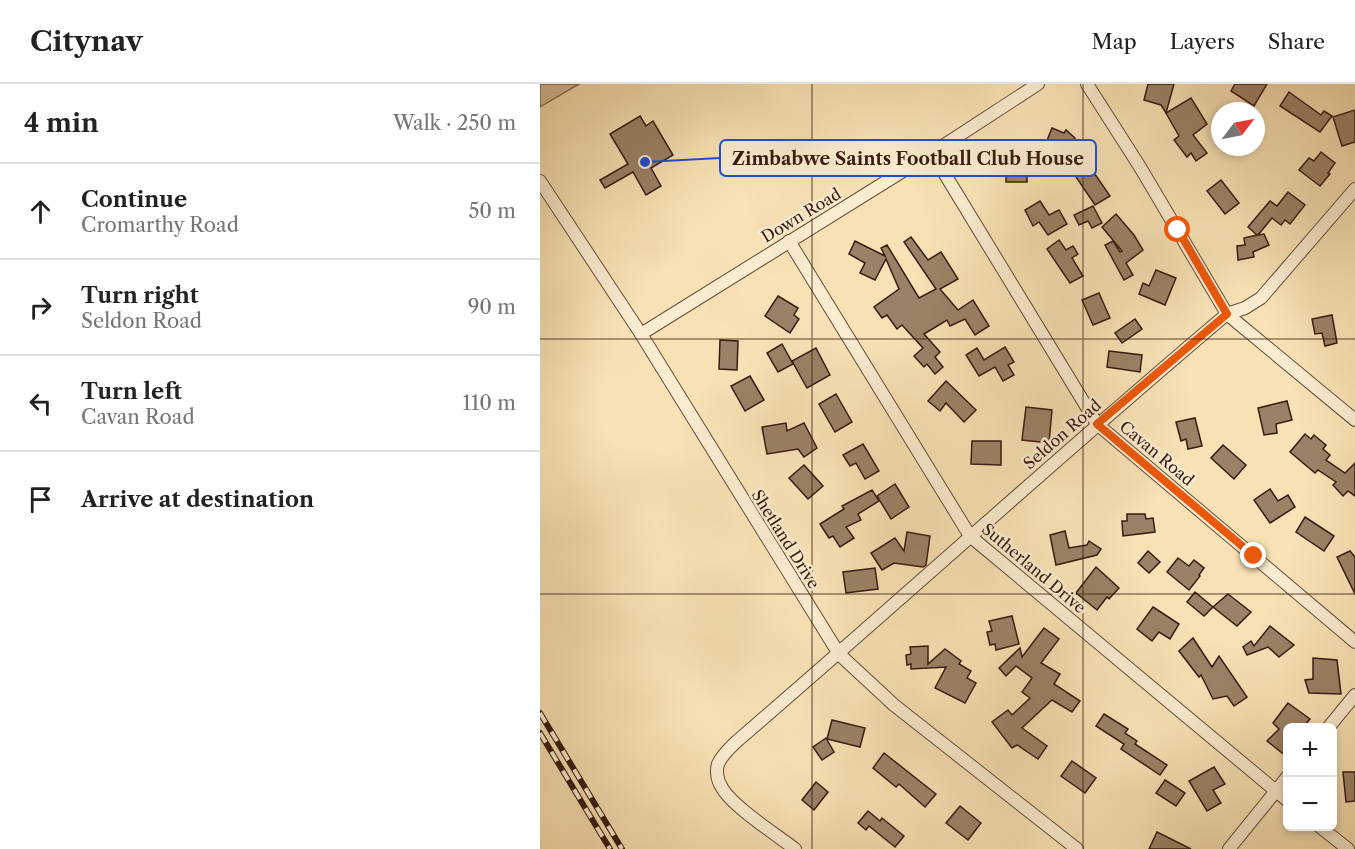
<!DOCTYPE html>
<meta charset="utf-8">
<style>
body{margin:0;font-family:"Libre Caslon Text",serif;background:#f6f6f6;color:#222}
.controls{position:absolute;right:18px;bottom:18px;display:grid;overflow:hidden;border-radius:9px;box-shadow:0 3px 9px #0003}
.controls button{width:54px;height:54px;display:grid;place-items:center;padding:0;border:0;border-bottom:2px solid #e0e0e0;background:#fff;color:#222;font:30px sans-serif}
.compass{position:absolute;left:671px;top:18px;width:54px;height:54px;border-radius:50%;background:#fff;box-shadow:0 3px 9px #0003;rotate:58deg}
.stop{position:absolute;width:18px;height:18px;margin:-14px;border:4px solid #ea580c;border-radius:50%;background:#fff}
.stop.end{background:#ea580c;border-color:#fff;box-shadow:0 2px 6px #0008}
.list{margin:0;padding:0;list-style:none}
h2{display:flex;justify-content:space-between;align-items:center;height:78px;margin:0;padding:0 24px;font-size:26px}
h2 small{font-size:20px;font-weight:400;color:#767676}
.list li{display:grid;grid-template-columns:39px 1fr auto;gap:18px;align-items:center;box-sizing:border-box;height:96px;padding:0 24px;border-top:2px solid #e0e0e0}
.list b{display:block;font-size:22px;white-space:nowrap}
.list p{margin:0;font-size:20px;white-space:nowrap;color:#767676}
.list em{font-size:20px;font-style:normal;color:#767676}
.icon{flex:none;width:33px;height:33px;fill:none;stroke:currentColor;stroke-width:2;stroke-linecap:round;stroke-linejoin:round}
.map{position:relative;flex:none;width:815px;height:765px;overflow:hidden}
header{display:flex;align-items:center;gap:36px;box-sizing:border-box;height:84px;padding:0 30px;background:#fff;border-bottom:2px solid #e0e0e0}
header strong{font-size:28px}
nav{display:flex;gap:33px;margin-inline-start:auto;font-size:21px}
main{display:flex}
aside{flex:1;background:#fff}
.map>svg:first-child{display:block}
</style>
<header>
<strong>Citynav</strong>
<nav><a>Map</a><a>Layers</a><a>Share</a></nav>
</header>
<main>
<aside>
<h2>4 min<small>Walk · 250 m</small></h2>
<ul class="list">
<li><svg class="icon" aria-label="ahead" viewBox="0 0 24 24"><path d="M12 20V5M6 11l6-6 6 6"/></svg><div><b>Continue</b><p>Cromarthy Road</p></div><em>50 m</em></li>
<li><svg class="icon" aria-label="right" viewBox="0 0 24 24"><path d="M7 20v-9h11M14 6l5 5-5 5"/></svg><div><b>Turn right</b><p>Seldon Road</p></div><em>90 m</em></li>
<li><svg class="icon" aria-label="left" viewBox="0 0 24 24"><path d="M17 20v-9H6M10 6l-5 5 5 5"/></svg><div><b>Turn left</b><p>Cavan Road</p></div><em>110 m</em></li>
<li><svg class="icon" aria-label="arrive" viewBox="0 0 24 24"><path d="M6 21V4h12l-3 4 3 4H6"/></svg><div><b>Arrive at destination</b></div></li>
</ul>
</aside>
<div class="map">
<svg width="815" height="765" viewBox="0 0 815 765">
<rect width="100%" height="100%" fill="#f8e2b5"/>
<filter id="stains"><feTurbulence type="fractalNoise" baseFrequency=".00333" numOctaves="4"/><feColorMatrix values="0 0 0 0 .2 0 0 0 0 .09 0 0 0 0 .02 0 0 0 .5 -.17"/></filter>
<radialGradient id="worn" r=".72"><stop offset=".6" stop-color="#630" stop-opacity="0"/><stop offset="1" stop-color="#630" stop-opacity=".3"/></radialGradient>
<path fill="#d7c099" stroke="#876e54" stroke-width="1.5" d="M0,0H39L0,23Z"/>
<g fill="#9b8266" stroke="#371b10" stroke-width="1.5">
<path d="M608,0H634L626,29L621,21L604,16Z"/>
<path d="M695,0H727L714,22L691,7Z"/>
<path d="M749,8L781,31L784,27L792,32L780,48L740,22Z"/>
<path d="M651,14L667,40L653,51L667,69L656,77L651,69L647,73L634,56L639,52L626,29Z"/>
<path d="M815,26V58L802,62L793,33Z"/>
<path d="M100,32L106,42L113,37L133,71L111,84L121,102L106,111L93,88L65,104L60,96L88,80L70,50Z"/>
<path d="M512,44L524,49L526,46L535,54L524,68L530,80L519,85L510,67L504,64Z"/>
<path d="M781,68L795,79L788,89L790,90L780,102L759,86L769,74L774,77Z"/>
<rect x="466" y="73" width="21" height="25"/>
<path d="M550,83L570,112L555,121L536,93Z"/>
<path d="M681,96L699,119L685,130L667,107Z"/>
<path d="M748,108L765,121L750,140L745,136L741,141L732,134L718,151L724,150L729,161L713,168L714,173L698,176L697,162L705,161L704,154L717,151L708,143L730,117L737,122Z"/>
<path d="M500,117L509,131L519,126L527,140L508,151L499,138L493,142L485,126Z"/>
<path d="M553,122L562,139L552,144L548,137L539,141L534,131Z"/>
<path d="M576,130L594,151L603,166L586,179L593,191L584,196L565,161L573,157L580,168L582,167L562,143Z"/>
<path d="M371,153L388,176L401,168L418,195L400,205L418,226L433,216L449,242L435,251L425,235L410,242L407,236L384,250L400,268L395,273L403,283L395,290L387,280L384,283L374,272L383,264L362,241L357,245L347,231L342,234L334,223L359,205L346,175L335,196L320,189L325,179L309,170L315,157L345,172L341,164L347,161L379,214L396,205L364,158Z"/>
<path d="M519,156L526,166L533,162L538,170L532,174L543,192L530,199L507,165Z"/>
<path d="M616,186L636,194L625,221L599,210L603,199L609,202Z"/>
<path d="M559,209L570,234L553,241L542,216Z"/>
<path d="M238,212L258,224L254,231L259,235L250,249L225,232Z"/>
<path d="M792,231L797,259L785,262L782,249L775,250L772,235Z"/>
<path d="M595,235L602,245L582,259L575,249Z"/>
<path d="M180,256L198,257L197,286L179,285Z"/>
<path d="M242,260L253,280L238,288L227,269Z"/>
<path d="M465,263L474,278L468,281L474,291L463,297L455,283L439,292L426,271L437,264L444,276Z"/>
<path d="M276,264L290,291L267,304L252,277Z"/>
<path d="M569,267L602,271L600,288L567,283Z"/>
<path d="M210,292L224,316L205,327L191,302Z"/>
<path d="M406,297L436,326L424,338L406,319L400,327L388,317Z"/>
<path d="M296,310L312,338L295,348L279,320Z"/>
<path d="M747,317L752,336L736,340L737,349L724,351L718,324Z"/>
<path d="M486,323L512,326L509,359L482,356Z"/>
<path d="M655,334L662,362L648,365L646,355L641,357L636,338Z"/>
<path d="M246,339L247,347L264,339L277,364L264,373L258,365L227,370L222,343Z"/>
<path d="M765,350L771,355L774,351L786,361L783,365L790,371L786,376L805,389L815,379V412L808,407L803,412L793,401L796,398L778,386L775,389L750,368Z"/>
<path d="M432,357H461V381L431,380Z"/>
<path d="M323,360L339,387L325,395L316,379L310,382L303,371Z"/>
<path d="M683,361L706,381L694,395L671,374Z"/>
<path d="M264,381L283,402L268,415L249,394Z"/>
<path d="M355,400L369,423L351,435L337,412Z"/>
<path d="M730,405L738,417L748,411L755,423L730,439L714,416Z"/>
<path d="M332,406L339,417L318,430L321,436L306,443L314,454L300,463L293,452L289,454L280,440L304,425L302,422Z"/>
<path d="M587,430H605L606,435L613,434L615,448L583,452L582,437H587Z"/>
<path d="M765,433L794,452L784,467L756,448Z"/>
<path d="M525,447L529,464L547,461L549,457L561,465L557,471L516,481L510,451Z"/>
<path d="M367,448L390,452L386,481L383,483L354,479L342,486L331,469L355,454L364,467Z"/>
<path d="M608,467L620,478L609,489L598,479Z"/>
<path d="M810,467L815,473V510L797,473Z"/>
<path d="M638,474L649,482L654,476L664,484L659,491L660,492L649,506L627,488Z"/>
<path d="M556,483L579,504L569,515L567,513L557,526L536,509Z"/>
<path d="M335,484L338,505L306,509L303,488Z"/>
<path d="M655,508L673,523L664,532L647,518Z"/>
<path d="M688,510L711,528L697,542L673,523Z"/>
<path d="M613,523L639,540L630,555L619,548L612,557L597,545Z"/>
<path d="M472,532L479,560L456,566L455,560L450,561L447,548L452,547L449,537Z"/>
<path d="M730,542L754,561L739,573L728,563L707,571L703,563L711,557L714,562Z"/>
<path d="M504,544L519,555L501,579L520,590L514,600L540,617L532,628L512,616L482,644L507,662L498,675L477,661L472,664L452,638L468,626L472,631L490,614L482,608L492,594L476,582L466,592L459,584L480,564L482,573Z"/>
<path d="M653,554L672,583L679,572L707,613L694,622L687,612L673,615L661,591L659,593L639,567Z"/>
<path d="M388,562V580L405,565L421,577L419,580L431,587L427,594L436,599L425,619L395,604L406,583L371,585V580L367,581L366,571L371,570L370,563Z"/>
<path d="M773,574L797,576L801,610L769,609L765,596L773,595Z"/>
<path d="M748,619L770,635L762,644H747V673L727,657L739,645L733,639Z"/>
<path d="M564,630L588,645L585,649L597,657L595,660L627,681L620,691L581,665L584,660L556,642Z"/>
<path d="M292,636L325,644L320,663L287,655Z"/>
<path d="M286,654L294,668L282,676L273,663Z"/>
<path d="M344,669L396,710L385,723L359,700L356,703L333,684Z"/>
<path d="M532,677L556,694L545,709L521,692Z"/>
<path d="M674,683L685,700L673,706L681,719L667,727L649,697Z"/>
<path d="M803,688H815V717L806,718Z"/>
<path d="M625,696L645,709L636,722L616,709Z"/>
<path d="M276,698L288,708L274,726L262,716Z"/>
<path d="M420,722L441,739L428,756L406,739Z"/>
<path d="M328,727L340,737L342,734L364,752L355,763L329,742L326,746L318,739Z"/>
<path d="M617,748L651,765H609Z"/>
</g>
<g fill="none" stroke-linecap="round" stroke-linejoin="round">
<defs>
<g id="street">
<path d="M547,0L600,83L687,230L815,336"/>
<path d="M392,69L557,340L815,558"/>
<path d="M0,97L101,250L299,570L354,621L537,765"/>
<path d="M249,157L430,452L748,717"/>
<path d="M101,250L392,69L498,0"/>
<path d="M788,644L815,611"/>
<path d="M779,742L808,765"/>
<path d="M255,765C237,751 190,721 181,702C177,696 176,686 178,680C182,671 190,664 196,658C361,516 521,370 687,230L705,224L721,214L815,105"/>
<path d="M689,765L748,692"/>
</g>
</defs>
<use href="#street" stroke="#674d39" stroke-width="14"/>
<use href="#street" stroke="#faeccf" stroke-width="12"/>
<defs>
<g id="rail">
<path d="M0,629L82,765"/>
<path d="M0,649L70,765"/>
</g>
</defs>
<use href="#rail" stroke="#371b10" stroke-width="6"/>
<use href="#rail" stroke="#faeccf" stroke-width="4" stroke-dasharray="11" stroke-linecap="butt"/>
</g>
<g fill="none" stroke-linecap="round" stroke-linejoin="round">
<path stroke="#ea580c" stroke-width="8" d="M638,146L687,230L557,340L714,472"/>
</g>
<path fill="none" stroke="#371b10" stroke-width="1.5" stroke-opacity="0.55" d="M272,0V765M543,0V765M0,255H815M0,510H815"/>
<g text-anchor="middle" stroke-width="5" stroke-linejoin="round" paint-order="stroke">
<g font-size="16" fill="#371b10" stroke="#faeccf">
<text transform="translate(261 131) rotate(-31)" y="6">Down Road</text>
<text transform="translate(522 350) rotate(-41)" y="6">Seldon Road</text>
<text transform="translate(617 369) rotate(40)" y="6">Cavan Road</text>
<text transform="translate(246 455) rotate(58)" y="6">Shetland Drive</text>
<text transform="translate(494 484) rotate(40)" y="6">Sutherland Drive</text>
</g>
</g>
<path fill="none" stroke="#1d4ed8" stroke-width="2" d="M105 78L180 74"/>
<circle fill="#1d4ed8" stroke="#faeccf" stroke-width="2" cx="105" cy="78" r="6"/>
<rect fill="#faeccf" stroke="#1d4ed8" stroke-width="2" x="180" y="56" width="376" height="36" rx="6"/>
<g font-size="18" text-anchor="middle" font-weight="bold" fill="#371b10">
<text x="368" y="81">Zimbabwe Saints Football Club House</text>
</g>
<rect width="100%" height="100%" filter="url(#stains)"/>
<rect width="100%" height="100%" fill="url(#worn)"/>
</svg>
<div class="controls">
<button>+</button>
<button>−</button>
</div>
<svg class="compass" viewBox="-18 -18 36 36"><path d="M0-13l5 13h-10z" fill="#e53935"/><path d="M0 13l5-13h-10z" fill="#767676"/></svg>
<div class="stop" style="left:638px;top:146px"></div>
<div class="stop end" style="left:714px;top:472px"></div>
</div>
</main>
